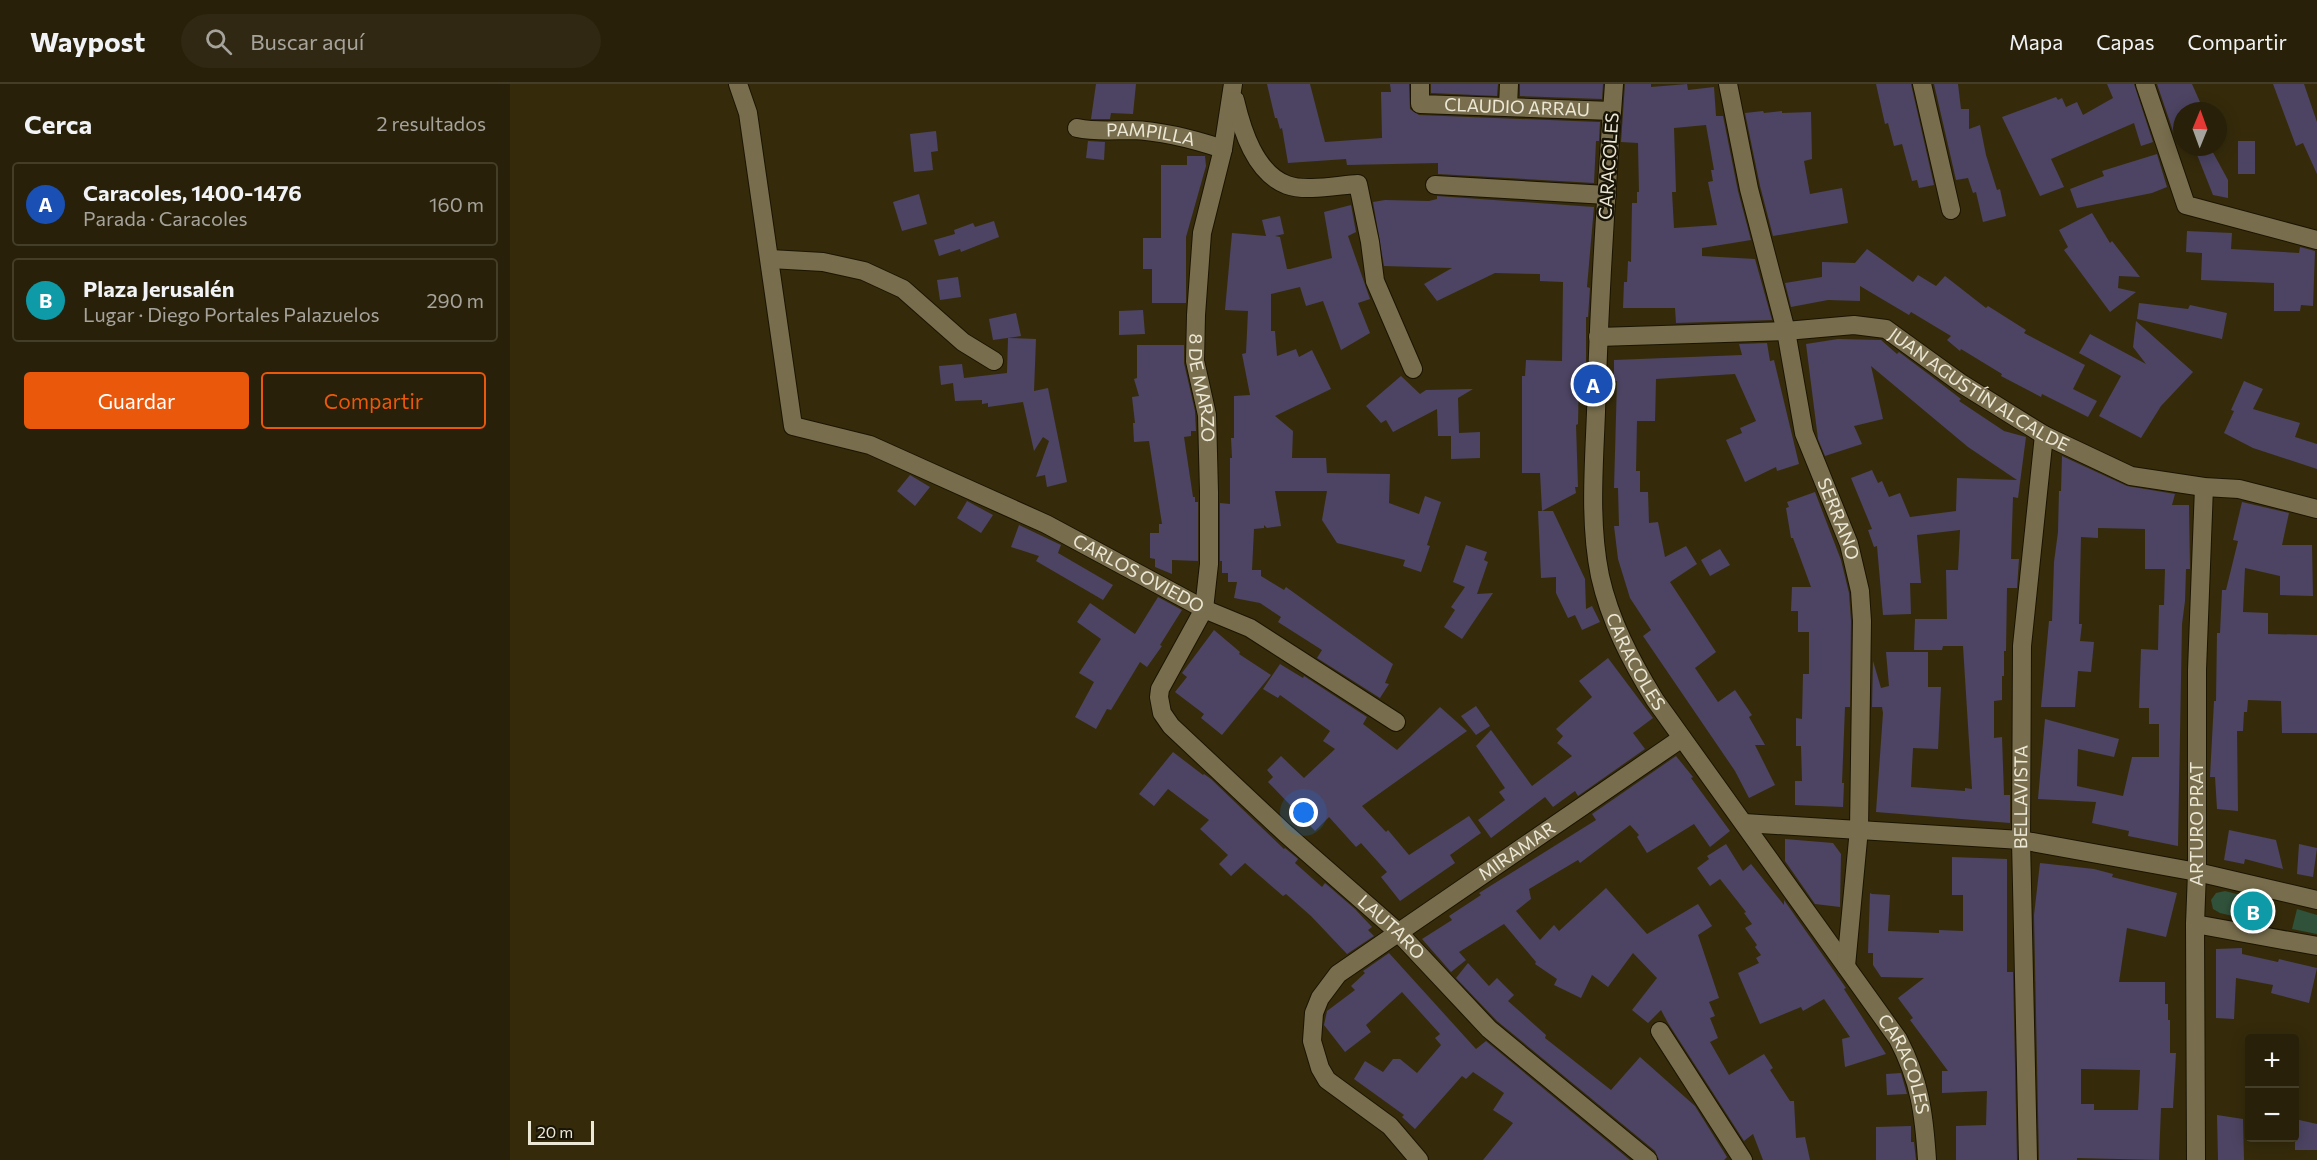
<!DOCTYPE html>
<html lang="es">
<meta charset="utf-8">
<style>
body{margin:0;font-family:Commissioner,sans-serif;background:#302812;color:#f1f3f6}
.controls{position:absolute;right:18px;bottom:18px;display:grid;overflow:hidden;border-radius:6px;box-shadow:0 3px 15px #0003}
.controls button{width:54px;height:54px;display:grid;place-items:center;padding:0;border:0;border-bottom:2px solid #443e29;background:#282008;color:#f1f3f6;font:30px sans-serif}
.compass{position:absolute;left:1663px;top:18px;width:54px;height:54px;border-radius:50%;background:#282008;box-shadow:0 3px 15px #0003;rotate:1deg}
.scale{position:absolute;left:18px;bottom:15px;width:66px;box-sizing:border-box;padding-left:6px;border:3px solid #ede8d6;border-top:0;font-size:16px;line-height:21px;white-space:nowrap;color:#ede8d6;-webkit-text-stroke:4px #181407;paint-order:stroke}
.you{position:absolute;left:794px;top:729px;width:21px;height:21px;margin:-15px;border:4px solid #fff;border-radius:50%;background:#1a73e8;box-shadow:0 0 0 9px #1a73e833}
.badge{display:grid;place-items:center;width:39px;height:39px;border-radius:50%;background:#ea580c;color:#fff;font-size:20px;font-weight:700}
.pin{position:absolute;translate:-50% -50%;border:3px solid #fff;box-shadow:0 2px 6px #0006}
.list{margin:0;padding:0;list-style:none}
h2{display:flex;justify-content:space-between;align-items:center;height:78px;margin:0;padding:0 24px;font-size:26px}
h2 small{font-size:20px;font-weight:400;color:#a5a39c}
.list li{display:grid;grid-template-columns:39px 1fr auto;gap:18px;align-items:center;box-sizing:border-box;height:84px;margin:0 12px 12px;padding:0 12px;border:2px solid #443e29;border-radius:6px}
.list b{display:block;font-size:22px;white-space:nowrap}
.list p{margin:0;font-size:20px;white-space:nowrap;color:#a5a39c}
.list em{font-size:20px;font-style:normal;color:#a5a39c}
.actions{display:flex;gap:12px;padding:18px 24px}
.actions a{flex:1;padding:14px 0;border:2px solid #ea580c;border-radius:6px;text-align:center;font-size:21px;color:#ea580c}
.actions .main{background:#ea580c;color:#fff}
.icon{flex:none;width:33px;height:33px;fill:none;stroke:currentColor;stroke-width:2;stroke-linecap:round;stroke-linejoin:round}
.map{position:relative;flex:none;width:1807px;height:1076px;overflow:hidden}
header{display:flex;align-items:center;gap:36px;box-sizing:border-box;height:84px;padding:0 30px;background:#282008;border-bottom:2px solid #443e29}
header strong{font-size:28px}
nav{display:flex;gap:33px;margin-inline-start:auto;font-size:21px}
.search{width:420px;height:54px;background:#302812;display:flex;align-items:center;gap:15px;box-sizing:border-box;padding:0 21px;border-radius:33px;color:#a5a39c;font-size:22px}
main{display:flex}
aside{flex:1;background:#282008}
.map>svg:first-child{display:block}
</style>
<header>
<strong>Waypost</strong>
<div class="search"><svg class="icon" aria-label="search" viewBox="0 0 24 24"><circle cx="10" cy="10" r="6"/><path d="M15 15l6 6"/></svg>Buscar aquí</div>
<nav><a>Mapa</a><a>Capas</a><a>Compartir</a></nav>
</header>
<main>
<aside>
<h2>Cerca<small>2 resultados</small></h2>
<ul class="list">
<li><span class="badge" style="background:#1a4fb4">A</span><div><b>Caracoles, 1400-1476</b><p>Parada · Caracoles</p></div><em>160 m</em></li>
<li><span class="badge" style="background:#0f9aa8">B</span><div><b>Plaza Jerusalén</b><p>Lugar · Diego Portales Palazuelos</p></div><em>290 m</em></li>
</ul>
<div class="actions"><a class="main">Guardar</a><a>Compartir</a></div>
</aside>
<div class="map">
<svg width="1807" height="1076" viewBox="0 0 1807 1076">
<rect width="100%" height="100%" fill="#352b0b"/>
<g fill="#30513a">
<path d="M1715,807L1761,819L1756,840L1710,829L1703,825L1701,816L1706,809Z"/>
<path d="M1787,825L1807,831V850L1782,845Z"/>
</g>
<g fill="#4c4462" fill-rule="evenodd">
<path d="M586,0H626L623,30L601,29L600,35H581Z"/>
<path d="M757,0H800L815,58L872,54L871,8H881L880,0H899L900,25L909,31L1090,38L1089,57H1086L1084,99L928,90V79L837,81L836,75L778,79L772,44L770,45L767,34H765Z"/>
<path d="M921,0H988L987,12L921,9Z"/>
<path d="M1010,0H1093L1092,15L1010,12Z"/>
<path d="M1115,0H1141V3L1177,0L1178,6L1204,3L1206,32H1213L1228,107L1241,156L1192,164V172L1245,175L1262,236L1166,239L1165,224H1113L1114,198H1117L1118,177L1121,178L1122,119H1127V108H1129L1128,59L1111,58ZM1196,41L1204,86H1201L1203,97L1198,98L1207,141L1164,144L1162,108H1166L1164,44Z"/>
<path d="M1366,0H1401L1424,101L1409,104L1407,96L1402,97L1392,60L1384,62L1378,39L1375,40Z"/>
<path d="M1424,0H1448L1451,25H1459V45L1470,41L1476,71L1487,106L1490,105L1496,132L1473,138L1466,108L1463,109L1458,94L1446,96Z"/>
<path d="M1597,0H1624L1643,58L1631,62L1624,39L1541,75L1554,103L1530,112L1492,33L1546,13L1548,16L1552,14L1556,23L1567,18L1573,31L1603,14Z"/>
<path d="M1647,0H1682L1694,27H1672V47L1664,50Z"/>
<path d="M1763,0H1794L1807,38V90L1793,59L1786,62Z"/>
<path d="M1253,27L1254,29L1272,27V29L1301,28L1302,75L1294,77L1300,110L1332,104L1338,139L1263,152L1250,102L1235,29Z"/>
<path d="M426,47L428,67L421,68L423,86L404,88L400,50Z"/>
<path d="M578,57L595,58L594,76L576,74Z"/>
<rect x="1728" y="57" width="17" height="33"/>
<path d="M1684,63H1700L1718,96V114L1703,111Z"/>
<path d="M1647,70L1657,103L1642,109L1567,124L1560,105L1594,92L1592,87Z"/>
<path d="M677,72H695L696,82L676,153V219H642V185H633V154H651V81H677Z"/>
<path d="M409,110L417,140L392,147L383,118Z"/>
<path d="M927,112L1084,123L1077,203L1080,204L1078,233H1076V291H1069L1068,340L1066,341L1068,403H1065L1066,409L1032,427H1043L1075,495L1076,525L1082,522L1090,538L1072,546L1065,531L1058,534L1046,509V493L1031,494L1028,427H1032L1030,389H1012V292H1015L1016,276L1052,277L1053,198L1030,197V190L985,189L927,217L914,200L942,184L874,182L863,118L875,116L919,117L927,115Z"/>
<path d="M841,121L846,148L838,152L860,215L848,219L860,249L831,266L813,217L796,222L790,203L761,210V247H765L767,272L786,265L789,273L802,266L821,305L765,332L783,347L782,374H816L817,389L880,390L879,419L909,430L915,412L931,418L917,461L920,462L911,488L893,482L895,476L827,459L812,436L817,407H765L771,442L757,444L754,441V444L744,445L742,486H751V492L774,506L776,503L883,580L875,599L879,600L870,614L807,574L812,566L768,538L771,533L750,519L724,514L727,498H718V489H712V477H710V419L720,420V374H722L721,354H724V312L740,311L732,270L736,269L738,227L715,226L722,149L756,152L752,136L770,132L774,150L765,152L770,153L777,185H780L822,174L814,128Z"/>
<path d="M1582,129L1600,159L1602,157L1630,193L1609,192L1608,204L1626,208L1600,228L1554,166L1558,163L1549,146Z"/>
<path d="M484,137L489,153L451,168L450,165L429,172L424,156L445,150L444,146L463,139L465,143Z"/>
<path d="M1677,147L1722,149L1721,165L1789,169L1790,163L1805,167L1803,222L1791,221L1790,227H1764V199L1691,196L1692,169L1676,168Z"/>
<path d="M1357,165L1403,198L1408,191L1426,202L1435,192L1476,224L1478,222L1516,246L1514,249L1575,281L1563,305L1587,317L1578,333L1532,310L1531,313L1491,292L1492,290L1451,265L1450,267L1437,256L1441,252L1401,228L1399,231L1350,202V217L1318,216L1281,223L1275,199L1312,193V178L1345,179Z"/>
<path d="M448,193L451,213L430,216L427,196Z"/>
<path d="M1629,219L1678,225L1680,221L1717,229L1712,255L1627,235Z"/>
<path d="M633,226L635,250L609,251V227Z"/>
<path d="M506,229L511,252L483,256L479,235Z"/>
<path d="M1626,237L1683,288L1651,322L1631,354L1589,332L1611,292L1569,269L1580,250L1636,280L1623,263Z"/>
<path d="M498,254L526,255L524,307L538,304L557,398L537,403L535,391L526,393L539,357L533,353L524,367L513,318L478,323V319L472,320V316L445,317L443,299L431,301L429,282L452,280L454,294L497,289Z"/>
<path d="M1328,255L1371,256L1387,270L1389,268L1421,292L1451,315L1449,317L1494,347L1516,353L1508,414L1503,413L1501,475H1509L1507,504H1497L1496,567H1494V592H1492V616L1484,617V654L1492,653L1494,711H1500V739L1366,728L1373,629L1372,623H1362L1363,577L1371,604L1379,602L1376,568H1418V603H1431L1428,665L1403,664L1401,703L1455,707V704L1462,705L1453,562H1433L1432,566H1404L1405,535H1437L1436,486H1448L1450,446L1407,451L1411,499H1400L1401,530L1373,531L1367,462L1364,463L1358,446L1362,445L1341,394L1362,386L1368,399L1372,397L1379,413L1390,409L1400,433L1446,427L1447,394L1507,396L1458,363L1361,282L1373,335L1344,342L1352,360L1315,372L1308,355L1296,260Z"/>
<path d="M1257,259L1260,277L1264,276L1289,380L1267,387L1266,383L1235,398L1216,356L1232,349L1230,344L1246,337L1225,290L1146,295L1145,337H1127L1126,387H1130V408H1138L1139,439L1148,438L1155,473L1176,462L1187,480L1160,498L1206,568L1185,584L1208,618L1225,606L1242,631L1239,633L1255,661H1245L1265,701L1239,714L1225,687L1133,552L1141,546L1120,514L1108,475L1104,442H1109L1108,404H1104L1107,297H1104V276L1232,271L1229,260Z"/>
<path d="M627,261H674V279L685,327L686,347H681V352L674,353L683,413H685V418H688V477L662,476V490L645,483V475L640,474V449H649V440H652L639,357L624,358L623,339H625L622,313L629,312L624,295L627,294Z"/>
<path d="M891,292L910,310L916,306L963,305L948,314L949,349L970,348V374L941,375V352H928L927,325L883,348L876,336L871,339L856,322Z"/>
<path d="M1734,297L1753,305L1743,325L1790,339L1785,353L1807,360V385L1743,364L1714,349L1724,327L1721,326Z"/>
<path d="M1552,372L1617,402L1665,410L1662,421H1679L1680,485H1676L1675,517L1672,540L1668,762L1618,752L1619,747L1582,739L1586,718L1528,715L1535,635L1609,655L1604,673L1568,665L1567,702L1613,712L1622,673H1649V640H1639V624H1629L1631,565L1648,566L1649,521H1654L1655,485H1635V445L1588,444V454L1571,453L1569,540H1572L1570,557L1584,558L1581,588L1568,587L1565,623H1531L1539,537H1542L1544,478L1548,448L1549,407H1551Z"/>
<path d="M400,391L420,403L405,422L387,407Z"/>
<path d="M1305,408L1331,476L1339,509L1341,537L1340,623H1335L1332,699H1334L1333,723L1285,721V697H1292L1291,662H1286V634L1292,635L1293,590H1299V548H1288V527H1281L1282,503H1301L1283,454H1281L1276,424L1279,423L1277,418Z"/>
<path d="M457,417L483,431L471,449L447,434Z"/>
<path d="M1732,418L1779,429L1772,461H1802L1803,512L1770,511V492L1735,484L1733,528L1758,529V550L1807,551V649H1772L1771,617L1738,616L1737,628H1734L1733,647H1727L1728,727L1707,725L1705,693H1700L1704,617H1706L1707,549H1710L1712,506H1716L1728,457L1723,456Z"/>
<path d="M509,441L551,461L548,469L603,501L593,516L526,477L529,472L501,463Z"/>
<path d="M956,461L977,468L974,476L978,478L967,510L983,509L952,555L934,543L945,526L941,523L955,503L943,498Z"/>
<path d="M1210,465L1220,481L1200,492L1191,476Z"/>
<path d="M648,513L672,526L650,561L652,562L637,583L630,578L601,626L597,625L586,645L565,633L584,598L569,589L591,555L567,538L580,519L625,550Z"/>
<path d="M704,546L730,568L729,570L761,591L712,651L691,634L694,630L665,608L677,593L672,589Z"/>
<path d="M1098,574L1143,634L1123,649L1135,665L1068,712L1065,707L1043,723L1035,713L981,754L968,736L995,716L989,708L995,704L966,662L981,646L1022,702L1062,672L1047,659L1053,652L1046,645L1082,613L1069,597Z"/>
<path d="M770,580L793,594L794,592L857,633L853,640L887,666L930,623L957,647L852,722L876,748L878,746L899,771L959,732L971,749L940,771L945,779L890,817L871,793L877,788L851,759L846,763L819,733L805,747L758,698L763,693L757,686L771,672L794,694L825,665L813,657L820,647L770,611L768,614L753,605Z"/>
<path d="M966,622L980,642L966,651L951,632Z"/>
<path d="M663,668L693,691L694,690L701,695L774,765L775,764L788,775L785,779L812,803L815,799L845,825L862,843L858,846L864,852L837,870L801,832L776,810L773,812L735,779L721,792L709,780L718,771L690,745L699,736L658,705L644,722L629,710Z"/>
<path d="M1166,672L1183,693L1181,694L1220,747L1200,763L1184,740L1137,769L1127,753L1129,751L1120,741L1070,779L1068,776L1019,805L1021,815L1006,827L1030,856L1044,841L1049,847L1096,804L1137,850L1188,820L1202,842L1188,851L1209,914L1199,918L1205,932L1200,934L1208,954L1200,958L1219,991L1254,970L1263,984L1260,986L1280,1017H1284L1286,1054L1295,1053L1300,1076H1253L1243,1050L1234,1057L1158,939L1151,926L1138,939L1122,926L1147,894L1123,869L1098,903L1082,891L1071,914L1044,901L1047,895L1025,880L1026,878L994,840L949,868L956,876L941,888L912,855L942,836L939,832L971,811L969,809L1086,736L1082,730Z"/>
<path d="M1719,746L1766,756L1773,785L1735,775L1734,780L1714,776Z"/>
<path d="M1275,755L1323,759L1331,770L1330,823L1305,820L1275,777Z"/>
<path d="M1216,760L1233,787L1241,780L1274,821V816L1336,904L1334,905L1376,970L1335,983L1332,955L1340,953L1314,915L1293,927L1291,923L1250,940L1228,889L1249,879L1246,874L1251,871L1245,863L1247,861L1235,844L1242,840L1234,829L1236,828L1210,795L1200,802L1187,784L1199,775L1197,772Z"/>
<path d="M1789,760L1807,764L1803,793L1787,790Z"/>
<path d="M1442,773L1497,775V888H1503L1507,1076H1446V1042L1476,1041L1477,1007L1432,1009V987H1438L1400,936L1403,934L1388,914L1414,894L1371,893L1363,881V869H1358L1360,809L1362,810L1380,811L1378,847L1429,849V846L1453,847V811H1442Z"/>
<path d="M1530,779L1584,785L1603,790L1602,793L1667,809L1656,853L1617,844L1609,898H1655V920H1658V936H1660V969H1666L1663,1024H1651L1649,1076L1567,1074V1076H1529L1524,831ZM1571,985L1630,986L1628,1026H1584V1020H1571Z"/>
<path d="M1732,864V870L1768,878L1769,875L1807,884L1799,919L1761,909L1763,901L1726,894L1724,935L1706,934V865Z"/>
<path d="M879,869L966,965L976,957L1120,1076H973L1003,1039L983,1026L994,1009L963,988L956,995L952,992L905,1045L892,1033L894,1031L844,995L855,977L873,988L883,975H890L907,989L931,961L925,954L930,950L892,908L856,941L861,948L835,968L814,941L817,927L845,906L841,902L855,889L853,887Z"/>
<path d="M958,879L979,902L987,894L1004,911L998,917L1036,951L1035,954L1101,1006L1130,973L1185,1022L1217,1073L1214,1076H1149L1145,1067L987,937L946,894Z"/>
<path d="M1391,989L1397,1010L1377,1011L1376,990Z"/>
<path d="M1707,1031L1733,1035L1734,1076H1708Z"/>
<path d="M1785,1035L1807,1040V1066H1785Z"/>
<path d="M1401,1042V1058H1404L1406,1076H1366V1043Z"/>
</g>
<g fill="none" stroke-linecap="round" stroke-linejoin="round">
<defs>
<g id="minor">
<path id="s1" d="M228,0L238,29L283,342L360,361L536,440L694,525L740,544L886,638"/>
<path id="s2" d="M723,0L713,65L692,149L686,231L685,277L697,331L699,408V480L694,525L650,605L649,613L652,629L661,642L775,749L888,848L979,945L1138,1076"/>
<path id="s3" d="M910,0V20L1102,27"/>
<path id="s4" d="M1104,0C1096,109 1089,218 1086,328C1084,382 1079,438 1090,492C1100,537 1121,577 1145,616L1388,955C1410,997 1414,1030 1417,1076"/>
<path id="s5" d="M1218,0L1239,105L1276,247L1294,349L1339,460L1350,507L1352,537L1349,745L1336,882"/>
<path d="M1412,0L1441,126"/>
<path d="M1635,0L1676,121L1807,156"/>
<path d="M725,16C732,46 745,89 777,101C795,108 829,101 848,100L860,158L865,197L903,285"/>
<path d="M998,22L999,0"/>
<path id="s6" d="M567,44C586,48 603,46 622,46C650,47 686,56 713,65"/>
<path d="M925,101L1097,111"/>
<path d="M260,175L313,178L354,187L393,205L453,258L484,277"/>
<path id="s7" d="M1088,253L1276,247L1344,241L1376,245L1452,300L1534,351L1621,392L1694,403L1729,405L1807,425"/>
<path d="M1234,739L1511,756L1687,788L1807,816"/>
<path d="M1685,840L1807,862"/>
<path d="M1150,947L1233,1076"/>
<path id="s8" d="M909,1076L880,1042L817,996L810,984L802,957L804,929L810,914L828,890L1172,654"/>
<path id="s9" d="M1518,1076L1511,756L1512,562L1534,351"/>
<path id="s10" d="M1686,1076L1685,840L1687,788V586L1694,403"/>
</g>
</defs>
<use href="#minor" stroke="#1b1400" stroke-width="20"/>
<use href="#minor" stroke="#786e4d" stroke-width="18"/>
</g>
<g text-anchor="middle" stroke-width="5" stroke-linejoin="round" paint-order="stroke">
<g font-size="18" fill="#ede8d6" stroke="#181407">
<text dy="6" stroke="none"><textPath href="#s3" startOffset="117">CLAUDIO ARRAU</textPath></text>
<text dy="6" stroke="none"><textPath href="#s6" startOffset="74">PAMPILLA</textPath></text>
<text transform="translate(1099 82) rotate(-86)" y="6">CARACOLES</text>
<text dy="6" stroke="none"><textPath href="#s2" startOffset="308">8 DE MARZO</textPath></text>
<text dy="6" stroke="none"><textPath href="#s7" startOffset="400">JUAN AGUSTÍN ALCALDE</textPath></text>
<text dy="6" stroke="none"><textPath href="#s5" startOffset="450">SERRANO</textPath></text>
<text dy="6" stroke="none"><textPath href="#s1" startOffset="724">CARLOS OVIEDO</textPath></text>
<text dy="6" stroke="none"><textPath href="#s4" startOffset="586">CARACOLES</textPath></text>
<text dy="6" stroke="none"><textPath href="#s9" startOffset="363">BELLAVISTA</textPath></text>
<text dy="6" stroke="none"><textPath href="#s10" startOffset="336">ARTURO PRAT</textPath></text>
<text dy="6" stroke="none"><textPath href="#s8" startOffset="456">MIRAMAR</textPath></text>
<text dy="6" stroke="none"><textPath href="#s2" startOffset="960">LAUTARO</textPath></text>
<text dy="6" stroke="none"><textPath href="#s4" startOffset="1072">CARACOLES</textPath></text>
</g>
</g>
</svg>
<div class="controls">
<button>+</button>
<button>−</button>
</div>
<svg class="compass" viewBox="-18 -18 36 36"><path d="M0-13l5 13h-10z" fill="#e53935"/><path d="M0 13l5-13h-10z" fill="#a5a39c"/></svg>
<div class="scale">20 m</div>
<div class="you"></div>
<div class="pin badge" style="left:1083px;top:300px;background:#1a4fb4">A</div>
<div class="pin badge" style="left:1743px;top:827px;background:#0f9aa8">B</div>
</div>
</main>
